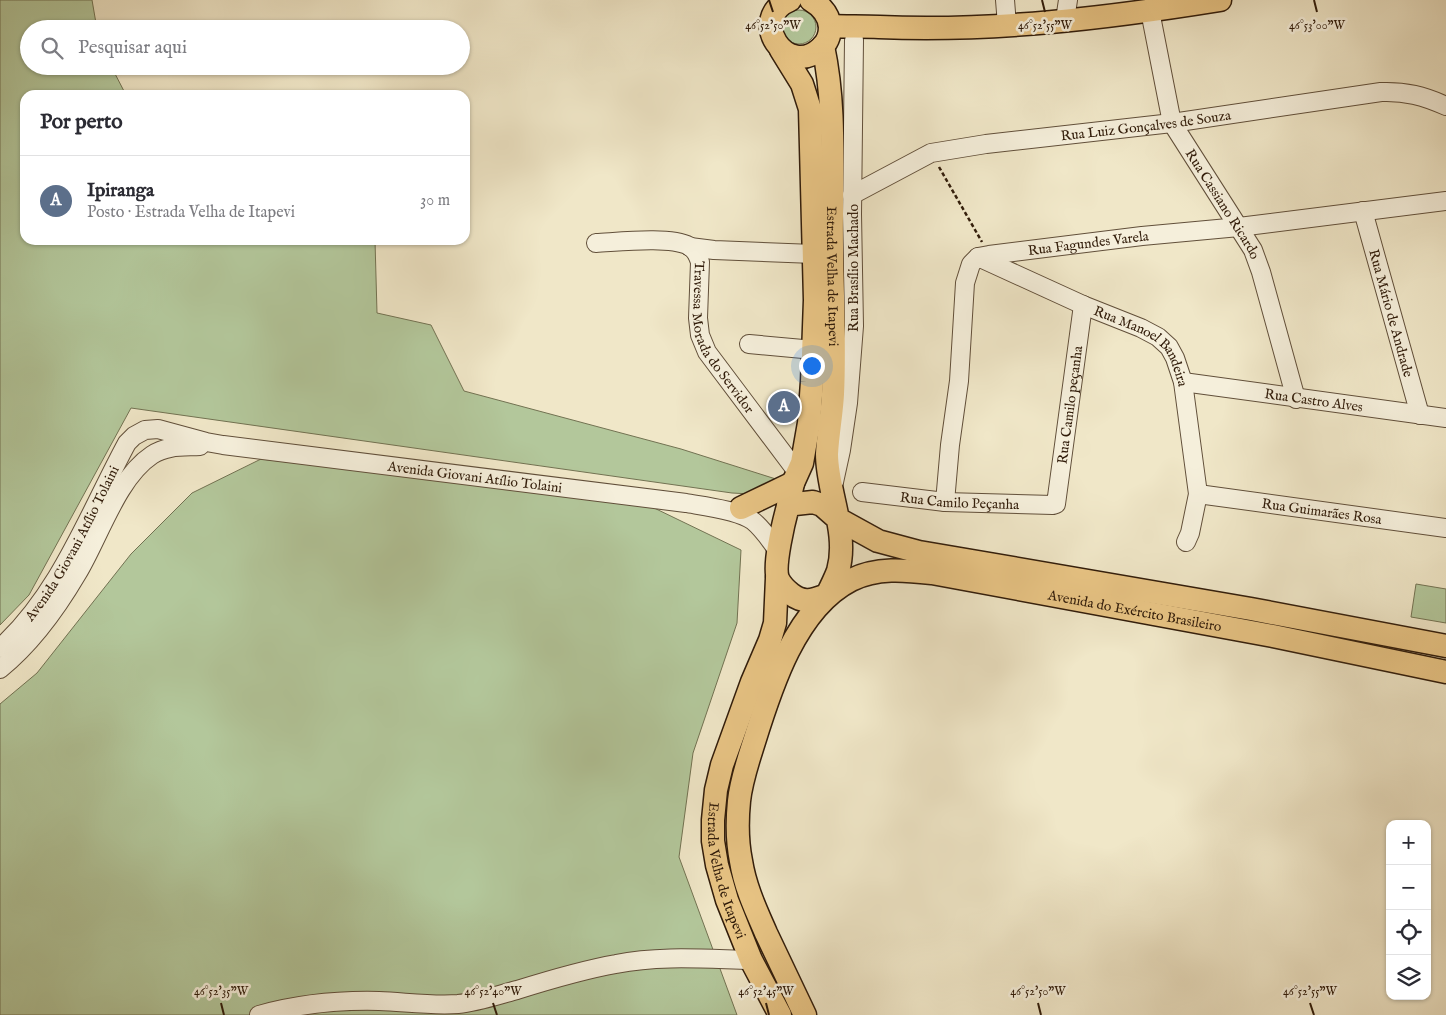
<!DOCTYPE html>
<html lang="pt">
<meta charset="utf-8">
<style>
body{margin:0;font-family:"IM FELL English",serif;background:#f2f2f3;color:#2b2b33}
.controls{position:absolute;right:15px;bottom:15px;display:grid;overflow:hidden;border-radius:10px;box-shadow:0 1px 4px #0004}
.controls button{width:45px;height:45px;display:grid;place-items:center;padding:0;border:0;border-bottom:1px solid #e1e1e2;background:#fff;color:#2b2b33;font:25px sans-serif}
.you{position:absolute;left:811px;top:365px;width:18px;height:18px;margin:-12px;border:4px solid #fff;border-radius:50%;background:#1a73e8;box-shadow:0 0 0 8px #1a73e833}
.badge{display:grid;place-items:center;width:32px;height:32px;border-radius:50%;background:#ea580c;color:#fff;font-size:16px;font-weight:700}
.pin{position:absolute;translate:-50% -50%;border:2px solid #fff;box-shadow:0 1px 5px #0006}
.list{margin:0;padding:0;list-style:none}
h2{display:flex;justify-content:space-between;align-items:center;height:65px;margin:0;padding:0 20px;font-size:21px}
h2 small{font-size:16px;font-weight:400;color:#7c7c81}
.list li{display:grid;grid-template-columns:32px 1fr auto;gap:15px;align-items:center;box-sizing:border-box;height:90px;padding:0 20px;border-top:1px solid #e1e1e2}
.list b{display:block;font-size:19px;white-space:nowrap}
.list p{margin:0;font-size:16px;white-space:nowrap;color:#7c7c81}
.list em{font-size:16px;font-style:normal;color:#7c7c81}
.icon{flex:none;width:28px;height:28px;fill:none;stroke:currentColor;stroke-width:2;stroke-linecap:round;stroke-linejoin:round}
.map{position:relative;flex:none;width:1446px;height:1015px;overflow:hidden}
.search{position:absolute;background:#fff;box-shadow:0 1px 4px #0004;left:20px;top:20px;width:450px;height:55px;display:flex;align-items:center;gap:12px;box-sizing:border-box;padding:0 18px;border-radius:28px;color:#7c7c81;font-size:19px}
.panel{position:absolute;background:#fff;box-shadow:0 1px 4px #0004;left:20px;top:90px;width:450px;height:155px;border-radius:15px}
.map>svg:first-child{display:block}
</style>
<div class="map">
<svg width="1446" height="1015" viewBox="0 0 1446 1015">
<rect width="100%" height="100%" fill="#f0e7c8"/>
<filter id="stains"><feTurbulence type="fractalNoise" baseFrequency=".004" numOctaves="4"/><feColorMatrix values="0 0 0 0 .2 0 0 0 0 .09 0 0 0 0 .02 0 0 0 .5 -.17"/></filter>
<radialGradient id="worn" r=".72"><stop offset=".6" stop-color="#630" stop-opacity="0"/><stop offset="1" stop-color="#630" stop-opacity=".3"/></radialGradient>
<g fill="#b3c79b" stroke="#727252">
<path d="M0,0H92L97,29H29V66H111L126,95H25V240H375L377,313L431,325L464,391L681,449L779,480L751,494L732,493L131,408L29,595L0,625Z"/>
<circle cx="799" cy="27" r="17"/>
<path d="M261,459L472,483L650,506L741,550L737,623L693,753L679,857L737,1015H0V704L37,673L131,554L192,493Z"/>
<path d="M1416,584L1446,589V623L1411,617Z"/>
</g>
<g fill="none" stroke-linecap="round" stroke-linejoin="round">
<defs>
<g id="minor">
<path d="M1005,0L1007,25"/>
<path id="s1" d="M1150,11L1172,123L1253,250L1261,272L1296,399"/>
<path d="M1065,20L1068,0"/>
<path id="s2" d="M852,195L931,153L986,144L1172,123L1381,92C1405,91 1424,96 1446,106"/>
<path id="s3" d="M1363,211L1420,415"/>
<path id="s4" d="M596,243C618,242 670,236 689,246C695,249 698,256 700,262L698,318L700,335L707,352L798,473"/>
<path d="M690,247L714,250L814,254"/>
<path id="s5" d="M978,257L1083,305L1141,328L1158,337L1169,347L1175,358L1183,382L1198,494L1190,533L1186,542"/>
<path d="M749,344L814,350"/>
<path id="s6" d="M1183,382L1446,418"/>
<path d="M834,482L841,450L848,403L854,326L852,214L854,40"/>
<path id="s7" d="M862,492L945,502L1053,505L1056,504L1083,305"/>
<path id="s8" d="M1198,494L1446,528"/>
<path id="s9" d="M945,502L950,445L959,381L965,283L971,264L978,257L989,255L1142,236L1239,227L1446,201"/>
<path id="s10" d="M0,648C60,594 89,513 127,443L134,436L145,430L158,429L206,442L223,445L686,503C703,506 739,510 753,521C763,529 770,540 778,551"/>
<path d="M0,669C31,644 57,608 77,574C99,538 117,478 152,455C167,445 184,447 200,446"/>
<path d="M259,1015C298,1004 338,1000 379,1001C405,1002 432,1006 458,1004C478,1002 498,995 517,990C549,980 582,970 616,964C660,955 706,959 751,960"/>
</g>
<g id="major">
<path d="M790,0C746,18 787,80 821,48C827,43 830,35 830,27C829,14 821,6 811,0"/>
<path d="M830,26C846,27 863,26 879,27C993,32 1108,18 1220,0"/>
<path id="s11" d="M823,46C835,102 832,158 832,216C831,275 836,335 833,394C832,414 828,434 827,454C827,492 849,533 838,571C835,579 831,587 827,595C813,600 804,604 791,594C786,590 781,585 778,579C773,566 784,521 788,506L795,504L813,502L822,505L838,519L878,541L919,552L1251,609L1446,646"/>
<path d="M781,50L802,84L810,109L815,300L812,382L809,423L802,463L793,483L788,506"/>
<path d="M741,508L793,483"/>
<path id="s12" d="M777,578L775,623L770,640L752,682L722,765L716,790L713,820V841L717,865L727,900L751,960L780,1015"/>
<path id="s13" d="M805,1015C792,988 779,960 766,933C756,910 745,887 741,861C737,841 737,821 739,801C741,781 748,761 754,742C771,687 796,608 851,580C877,567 905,570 932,573L1273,636L1446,672"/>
</g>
</defs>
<use href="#minor" stroke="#614f3a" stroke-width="20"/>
<use href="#major" stroke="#311c0a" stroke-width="25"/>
<path stroke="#311c0a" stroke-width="2.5" stroke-dasharray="4 2.5" stroke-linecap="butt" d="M939,167L982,242"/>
<use href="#minor" stroke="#f5efdb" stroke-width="18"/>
<use href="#major" stroke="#e8c484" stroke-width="22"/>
</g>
<path fill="none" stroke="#311c0a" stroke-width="2" d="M769,0L773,12M1042,0L1045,12M1314,0L1317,12M221,1003L224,1015M493,1003L497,1015M766,1003L769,1015M1038,1003L1041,1015M1310,1003L1314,1015"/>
<g text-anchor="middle" stroke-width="5" stroke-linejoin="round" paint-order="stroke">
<g font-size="14" fill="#311c0a" stroke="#f5efdb">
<text dy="5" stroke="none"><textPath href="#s2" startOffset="306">Rua Luiz Gonçalves de Souza</textPath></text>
<text dy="5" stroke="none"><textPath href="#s1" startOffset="210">Rua Cassiano Ricardo</textPath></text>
<text dy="5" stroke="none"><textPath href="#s9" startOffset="361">Rua Fagundes Varela</textPath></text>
<text transform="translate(853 268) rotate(-90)" y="5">Rua Brasílio Machado</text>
<text dy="5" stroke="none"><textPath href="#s11" startOffset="231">Estrada Velha de Itapevi</textPath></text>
<text dy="5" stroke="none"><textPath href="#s3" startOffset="106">Rua Mário de Andrade</textPath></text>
<text dy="5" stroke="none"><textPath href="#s4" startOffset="196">Travessa Morada do Servidor</textPath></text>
<text dy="5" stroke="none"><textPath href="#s5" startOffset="191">Rua Manoel Bandeira</textPath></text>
<text dy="5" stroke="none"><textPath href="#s6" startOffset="132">Rua Castro Alves</textPath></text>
<text dy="5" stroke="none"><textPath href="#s7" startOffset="295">Rua Camilo peçanha</textPath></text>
<text dy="5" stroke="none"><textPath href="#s10" startOffset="599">Avenida Giovani Atílio Tolaini</textPath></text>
<text dy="5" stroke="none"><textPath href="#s7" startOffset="98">Rua Camilo Peçanha</textPath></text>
<text dy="5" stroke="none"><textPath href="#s8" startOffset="125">Rua Guimarães Rosa</textPath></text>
<text dy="5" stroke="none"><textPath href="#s10" startOffset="128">Avenida Giovani Atílio Tolaini</textPath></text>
<text dy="5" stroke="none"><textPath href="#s13" startOffset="771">Avenida do Exército Brasileiro</textPath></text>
<text dy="5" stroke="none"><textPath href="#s12" startOffset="305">Estrada Velha de Itapevi</textPath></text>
</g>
</g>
<g font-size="12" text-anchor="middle" fill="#311c0a" stroke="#f5efdb" stroke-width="5" stroke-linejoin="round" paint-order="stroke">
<text x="773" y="29">46°52'50"W</text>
<text x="1045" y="29">46°52'55"W</text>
<text x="1317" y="29">46°53'00"W</text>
<text x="221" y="995">46°52'35"W</text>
<text x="493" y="995">46°52'40"W</text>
<text x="766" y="995">46°52'45"W</text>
<text x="1038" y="995">46°52'50"W</text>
<text x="1310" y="995">46°52'55"W</text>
</g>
<rect width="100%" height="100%" filter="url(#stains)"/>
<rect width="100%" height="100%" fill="url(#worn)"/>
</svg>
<div class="controls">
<button>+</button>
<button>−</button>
<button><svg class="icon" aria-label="locate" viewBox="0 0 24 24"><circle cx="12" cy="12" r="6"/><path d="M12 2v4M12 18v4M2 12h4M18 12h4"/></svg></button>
<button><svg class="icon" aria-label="layers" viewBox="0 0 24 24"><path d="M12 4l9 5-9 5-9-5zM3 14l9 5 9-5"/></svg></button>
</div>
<div class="you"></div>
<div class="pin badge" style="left:784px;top:407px;background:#5c6f8a">A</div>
<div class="search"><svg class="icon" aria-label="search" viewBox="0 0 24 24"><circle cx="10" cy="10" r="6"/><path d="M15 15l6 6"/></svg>Pesquisar aqui</div>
<section class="panel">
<h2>Por perto<small></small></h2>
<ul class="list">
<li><span class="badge" style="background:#5c6f8a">A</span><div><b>Ipiranga</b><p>Posto · Estrada Velha de Itapevi</p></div><em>30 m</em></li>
</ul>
</section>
</div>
